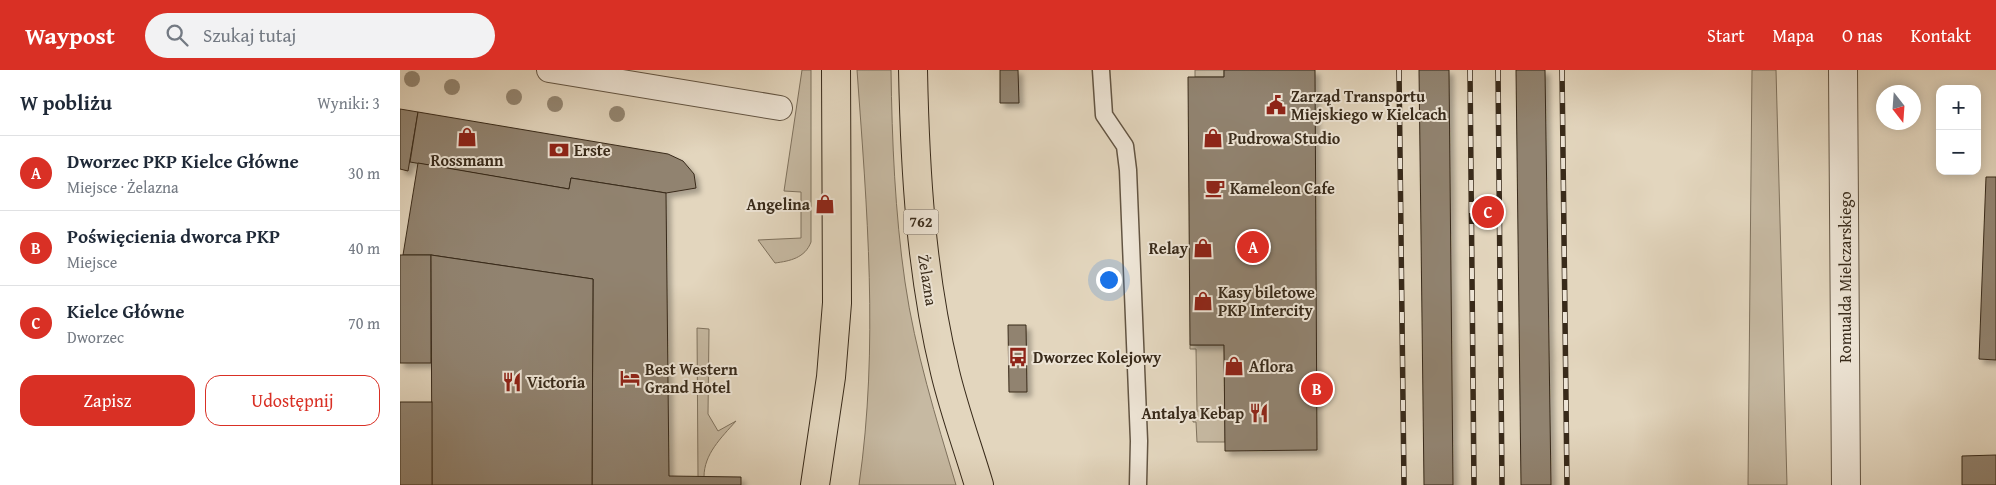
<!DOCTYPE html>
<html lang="pl">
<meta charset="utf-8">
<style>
body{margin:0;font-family:"Gentium Book Plus",serif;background:#f2f2f3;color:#1f2937}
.controls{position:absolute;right:15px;top:15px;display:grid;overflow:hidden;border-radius:10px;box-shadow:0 2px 12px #0003}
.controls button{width:45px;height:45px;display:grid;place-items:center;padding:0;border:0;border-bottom:1px solid #e0e1e3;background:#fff;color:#1f2937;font:25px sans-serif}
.compass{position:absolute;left:1476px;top:15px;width:45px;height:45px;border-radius:50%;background:#fff;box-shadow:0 2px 12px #0003;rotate:163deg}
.you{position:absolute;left:708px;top:209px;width:18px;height:18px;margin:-12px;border:4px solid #fff;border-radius:50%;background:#1a73e8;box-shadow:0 0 0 8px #1a73e833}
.badge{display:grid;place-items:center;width:32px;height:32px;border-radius:50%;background:#d93025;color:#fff;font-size:16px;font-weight:700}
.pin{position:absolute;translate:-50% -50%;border:2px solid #fff;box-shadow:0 1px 5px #0006}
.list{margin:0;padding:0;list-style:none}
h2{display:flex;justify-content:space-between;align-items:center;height:65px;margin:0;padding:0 20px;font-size:21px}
h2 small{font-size:16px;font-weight:400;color:#747a83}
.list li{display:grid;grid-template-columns:32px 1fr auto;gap:15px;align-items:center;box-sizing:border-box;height:75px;padding:0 20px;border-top:1px solid #e0e1e3}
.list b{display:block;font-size:19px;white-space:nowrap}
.list p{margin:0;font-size:16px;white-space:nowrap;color:#747a83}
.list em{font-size:16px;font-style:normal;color:#747a83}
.actions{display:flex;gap:10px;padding:15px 20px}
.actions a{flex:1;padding:11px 0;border:1px solid #d93025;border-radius:15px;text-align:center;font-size:18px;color:#d93025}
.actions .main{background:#d93025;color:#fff}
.icon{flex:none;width:28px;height:28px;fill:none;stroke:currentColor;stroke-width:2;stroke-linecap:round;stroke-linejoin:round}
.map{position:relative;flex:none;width:1596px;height:415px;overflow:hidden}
header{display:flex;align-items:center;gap:30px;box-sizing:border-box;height:70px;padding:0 25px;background:#d93025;color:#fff}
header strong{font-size:24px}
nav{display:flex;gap:28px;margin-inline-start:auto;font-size:18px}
.search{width:350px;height:45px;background:#f2f2f3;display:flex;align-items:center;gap:12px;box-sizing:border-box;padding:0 18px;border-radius:28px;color:#747a83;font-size:19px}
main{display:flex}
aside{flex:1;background:#fff}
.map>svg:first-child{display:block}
</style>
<header>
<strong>Waypost</strong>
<div class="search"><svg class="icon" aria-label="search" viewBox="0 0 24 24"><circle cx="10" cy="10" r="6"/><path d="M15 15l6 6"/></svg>Szukaj tutaj</div>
<nav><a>Start</a><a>Mapa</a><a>O nas</a><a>Kontakt</a></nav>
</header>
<main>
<aside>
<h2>W pobliżu<small>Wyniki: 3</small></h2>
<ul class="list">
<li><span class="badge">A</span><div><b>Dworzec PKP Kielce Główne</b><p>Miejsce · Żelazna</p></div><em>30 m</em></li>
<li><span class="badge">B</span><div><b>Poświęcienia dworca PKP</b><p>Miejsce</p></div><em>40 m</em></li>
<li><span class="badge">C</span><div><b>Kielce Główne</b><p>Dworzec</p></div><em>70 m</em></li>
</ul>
<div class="actions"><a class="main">Zapisz</a><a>Udostępnij</a></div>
</aside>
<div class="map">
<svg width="1596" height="415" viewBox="0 0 1596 415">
<defs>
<filter id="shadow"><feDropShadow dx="4.5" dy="4.5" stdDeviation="2.5" flood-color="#0004"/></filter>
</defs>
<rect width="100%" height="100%" fill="#e3d6be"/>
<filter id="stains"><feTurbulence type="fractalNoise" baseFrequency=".004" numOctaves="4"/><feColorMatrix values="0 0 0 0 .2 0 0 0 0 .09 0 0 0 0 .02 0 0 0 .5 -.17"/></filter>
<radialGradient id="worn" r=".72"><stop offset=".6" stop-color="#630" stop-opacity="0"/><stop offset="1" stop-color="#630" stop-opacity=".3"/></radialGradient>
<g fill="#c6b9a2" stroke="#7f725e">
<path d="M402,0H411V172C405,188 390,191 375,193L358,170L401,168V122L384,121Z"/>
<path d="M457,0H491C492,71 495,143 505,212C515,281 536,348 556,415H459C479,276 467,139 457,0Z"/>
<rect x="795" y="0" width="29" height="7"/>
<path d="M1352,0H1376L1387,415H1348Z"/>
<path d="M297,258L309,259L308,344L318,361L336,351C321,368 304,384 304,407H298Z"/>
<path d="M790,275H824L825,372H797L796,352H793V342H797L796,279H790Z"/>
</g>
<g fill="#91836f" stroke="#382a1a" filter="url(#shadow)">
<path d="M600,0H618L619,33H600Z"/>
<path d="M824,0H915L917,380L825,381L824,275H790L788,7H824Z"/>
<path d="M1019,0H1049L1053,415H1024Z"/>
<path d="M1116,0H1145L1151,415H1121Z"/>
<path d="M0,39L18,42L8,101L0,99Z"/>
<path d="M18,42L268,84L283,91L294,104L296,118L266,123L171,108L169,119L10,92Z"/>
<path d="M18,93L169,119L171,108L266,123L269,406L341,407V415H192L193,209L31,185H3Z"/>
<path d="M1586,107H1596V290L1579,289Z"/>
<rect x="0" y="185" width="31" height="108"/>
<path d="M31,185L193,209L192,415H32Z"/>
<path d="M608,255H626L627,322H609Z"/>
<rect x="0" y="332" width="32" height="83"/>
<path d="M1596,385V415H1562V386Z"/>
</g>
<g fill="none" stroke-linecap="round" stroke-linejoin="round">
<defs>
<path id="service" d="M701,0L704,45L725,76L728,100L739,371L738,415"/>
<path id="pedestrian" d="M149,0L380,38"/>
<path id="tertiary" d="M1443,0L1446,415"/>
<g id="primary">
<path d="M513,0C515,101 521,203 545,302C554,340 568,378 579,415"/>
<path d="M415,415L431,307L437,233L436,0"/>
</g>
</defs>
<use href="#service" stroke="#635543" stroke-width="19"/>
<use href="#pedestrian" stroke="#635543" stroke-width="26"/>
<use href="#tertiary" stroke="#635543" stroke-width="30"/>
<use href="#primary" stroke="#382a1a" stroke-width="30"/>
<use href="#service" stroke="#ede4d5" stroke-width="16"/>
<use href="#pedestrian" stroke="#ede4d5" stroke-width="24"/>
<use href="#tertiary" stroke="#ede4d5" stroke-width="28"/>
<use href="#primary" stroke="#e3d6be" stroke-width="28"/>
<defs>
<g id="rail">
<path d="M999,0L1004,415"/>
<path d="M1070,0L1074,415"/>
<path d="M1098,0L1102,415"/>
<path d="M1162,0L1167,415"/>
</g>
</defs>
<use href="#rail" stroke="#382a1a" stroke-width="5.5"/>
<use href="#rail" stroke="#ede4d5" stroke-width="4" stroke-dasharray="11" stroke-linecap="butt"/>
</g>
<g fill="#948773">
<circle cx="12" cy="9" r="8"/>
<circle cx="52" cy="17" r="8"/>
<circle cx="114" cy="27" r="8"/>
<circle cx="155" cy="34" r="8"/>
<circle cx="217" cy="44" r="8"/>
</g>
<defs>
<symbol id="civic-bare" viewBox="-9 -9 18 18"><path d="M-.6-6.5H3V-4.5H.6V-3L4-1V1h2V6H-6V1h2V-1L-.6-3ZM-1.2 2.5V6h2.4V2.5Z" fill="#8f2418" stroke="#ede4d5" stroke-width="2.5" paint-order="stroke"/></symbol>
<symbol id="shop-bare" viewBox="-9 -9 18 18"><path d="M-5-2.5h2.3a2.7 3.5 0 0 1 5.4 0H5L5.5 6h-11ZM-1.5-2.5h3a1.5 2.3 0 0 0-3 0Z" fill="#8f2418" stroke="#ede4d5" stroke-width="2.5" paint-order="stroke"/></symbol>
<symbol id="bank-bare" viewBox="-9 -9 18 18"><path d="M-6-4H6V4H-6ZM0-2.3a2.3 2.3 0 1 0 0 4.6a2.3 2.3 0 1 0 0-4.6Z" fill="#8f2418" stroke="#ede4d5" stroke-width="2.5" paint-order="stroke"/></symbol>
<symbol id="cafe-bare" viewBox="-9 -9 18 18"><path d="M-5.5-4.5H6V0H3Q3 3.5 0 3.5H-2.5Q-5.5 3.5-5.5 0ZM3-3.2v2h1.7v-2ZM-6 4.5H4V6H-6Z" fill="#8f2418" stroke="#ede4d5" stroke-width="2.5" paint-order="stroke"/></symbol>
<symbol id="bus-bare" viewBox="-9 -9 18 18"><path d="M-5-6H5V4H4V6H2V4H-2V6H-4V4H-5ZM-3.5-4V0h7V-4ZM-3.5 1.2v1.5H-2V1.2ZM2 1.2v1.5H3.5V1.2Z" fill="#8f2418" stroke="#ede4d5" stroke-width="2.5" paint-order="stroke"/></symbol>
<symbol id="hotel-bare" viewBox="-9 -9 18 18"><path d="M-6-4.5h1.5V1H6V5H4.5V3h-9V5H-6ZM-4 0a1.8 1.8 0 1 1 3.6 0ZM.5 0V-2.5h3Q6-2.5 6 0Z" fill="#8f2418" stroke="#ede4d5" stroke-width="2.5" paint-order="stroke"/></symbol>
<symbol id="restaurant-bare" viewBox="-9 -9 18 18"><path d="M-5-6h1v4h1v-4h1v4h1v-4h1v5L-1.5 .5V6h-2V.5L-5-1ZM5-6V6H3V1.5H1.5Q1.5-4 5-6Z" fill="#8f2418" stroke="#ede4d5" stroke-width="2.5" paint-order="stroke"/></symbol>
</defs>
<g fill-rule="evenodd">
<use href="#civic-bare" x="862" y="21" width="28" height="28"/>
<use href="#shop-bare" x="53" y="53" width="28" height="28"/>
<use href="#shop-bare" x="799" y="54" width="28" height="28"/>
<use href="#bank-bare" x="145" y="66" width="28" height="28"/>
<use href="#cafe-bare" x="801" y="104" width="28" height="28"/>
<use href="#shop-bare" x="411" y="120" width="28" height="28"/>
<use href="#shop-bare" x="789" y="164" width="28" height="28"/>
<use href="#shop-bare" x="789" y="217" width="28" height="28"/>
<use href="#bus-bare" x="604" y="273" width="28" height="28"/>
<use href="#shop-bare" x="820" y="282" width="28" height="28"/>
<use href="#hotel-bare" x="216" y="294" width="28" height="28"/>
<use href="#restaurant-bare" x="98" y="298" width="28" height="28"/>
<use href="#restaurant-bare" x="845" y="329" width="28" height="28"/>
</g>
<g text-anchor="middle" stroke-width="4" stroke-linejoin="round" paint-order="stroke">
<rect fill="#ede4d5" stroke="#6e6252" stroke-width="1" x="503.5" y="139.5" width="35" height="25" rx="4"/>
<g font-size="15" font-weight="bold" fill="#382a1a">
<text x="521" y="157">762</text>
</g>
<g font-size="16" font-weight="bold" fill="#382a1a" stroke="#ede4d5" text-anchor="start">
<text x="891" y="32">Zarząd Transportu<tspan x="891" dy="18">Miejskiego w Kielcach</tspan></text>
<text x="828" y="74">Pudrowa Studio</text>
<text x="174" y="86">Erste</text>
<text x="67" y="96" text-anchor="middle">Rossmann</text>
<text x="830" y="124">Kameleon Cafe</text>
<text x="410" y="140" text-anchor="end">Angelina</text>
<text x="788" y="184" text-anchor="end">Relay</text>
<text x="818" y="228">Kasy biletowe<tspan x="818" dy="18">PKP Intercity</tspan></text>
<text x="633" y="293">Dworzec Kolejowy</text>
<text x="849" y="302">Aflora</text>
<text x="245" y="305">Best Western<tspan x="245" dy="18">Grand Hotel</tspan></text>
<text x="127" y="318">Victoria</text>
<text x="844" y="349" text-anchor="end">Antalya Kebap</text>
</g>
<g font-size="16" fill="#382a1a" stroke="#ede4d5">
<text transform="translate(1445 207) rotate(-90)" y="6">Romualda Mielczarskiego</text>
<text transform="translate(528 210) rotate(81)" y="6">Żelazna</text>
</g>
</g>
<rect width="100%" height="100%" filter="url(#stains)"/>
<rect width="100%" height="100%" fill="url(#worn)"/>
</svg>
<div class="controls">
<button>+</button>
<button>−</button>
</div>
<svg class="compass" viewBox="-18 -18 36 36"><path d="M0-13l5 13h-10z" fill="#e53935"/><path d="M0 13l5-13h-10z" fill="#747a83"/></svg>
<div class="you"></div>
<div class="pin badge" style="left:853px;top:177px">A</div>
<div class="pin badge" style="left:917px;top:319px">B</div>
<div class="pin badge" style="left:1088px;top:142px">C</div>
</div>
</main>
